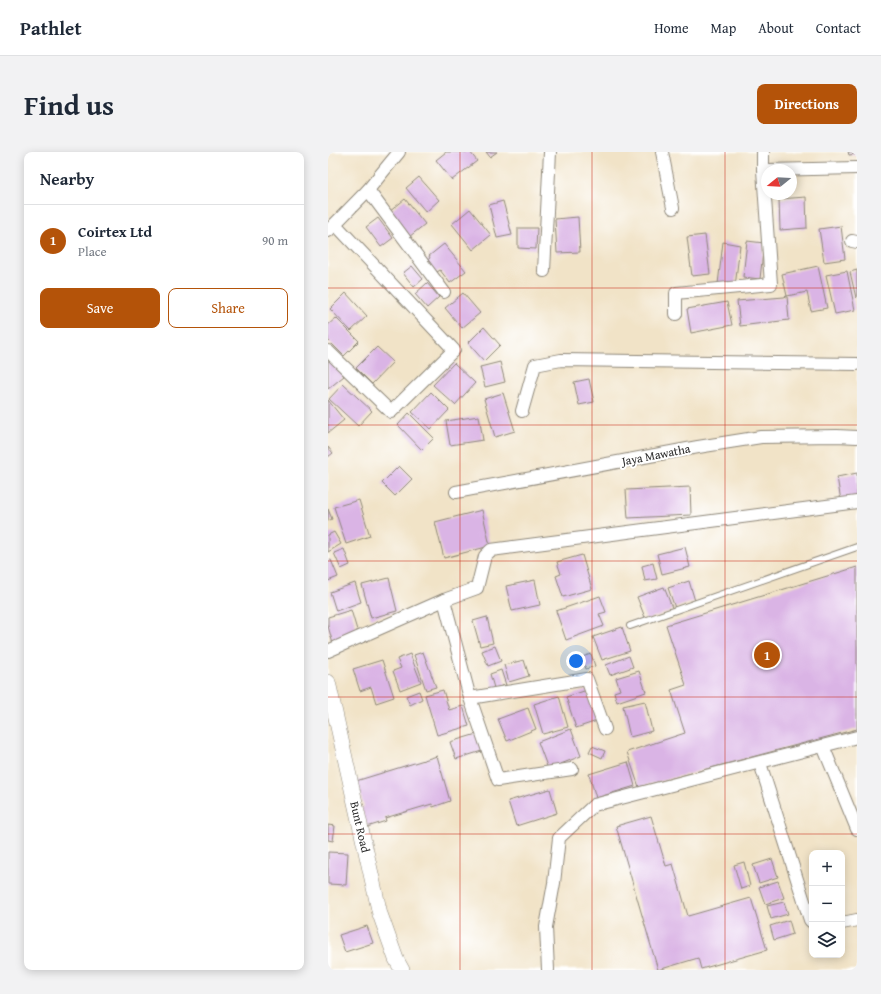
<!DOCTYPE html>
<meta charset="utf-8">
<style>
body{margin:0;font-family:"Gentium Book Plus",serif;background:#f2f2f3;color:#1f2937}
.controls{position:absolute;right:12px;bottom:12px;display:grid;overflow:hidden;border-radius:8px;box-shadow:0 2px 10px #0003}
.controls button{width:36px;height:36px;display:grid;place-items:center;padding:0;border:0;border-bottom:1px solid #e0e1e3;background:#fff;color:#1f2937;font:20px sans-serif}
.compass{position:absolute;left:433px;top:12px;width:36px;height:36px;border-radius:50%;background:#fff;box-shadow:0 2px 10px #0003;rotate:252deg}
.you{position:absolute;left:248px;top:509px;width:14px;height:14px;margin:-10px;border:3px solid #fff;border-radius:50%;background:#1a73e8;box-shadow:0 0 0 6px #1a73e833}
.badge{display:grid;place-items:center;width:26px;height:26px;border-radius:50%;background:#b45309;color:#fff;font-size:13px;font-weight:700}
.pin{position:absolute;translate:-50% -50%;border:2px solid #fff;box-shadow:0 1px 4px #0006}
.list{margin:0;padding:0;list-style:none}
h2{display:flex;justify-content:space-between;align-items:center;height:52px;margin:0;padding:0 16px;font-size:17px}
h2 small{font-size:13px;font-weight:400;color:#747a83}
.list li{display:grid;grid-template-columns:26px 1fr auto;gap:12px;align-items:center;box-sizing:border-box;height:72px;padding:0 16px;border-top:1px solid #e0e1e3}
.list b{display:block;font-size:15px;white-space:nowrap}
.list p{margin:0;font-size:13px;white-space:nowrap;color:#747a83}
.list em{font-size:13px;font-style:normal;color:#747a83}
.actions{display:flex;gap:8px;padding:12px 16px}
.actions a{flex:1;padding:9px 0;border:1px solid #b45309;border-radius:8px;text-align:center;font-size:14px;color:#b45309}
.actions .main{background:#b45309;color:#fff}
.icon{flex:none;width:22px;height:22px;fill:none;stroke:currentColor;stroke-width:2;stroke-linecap:round;stroke-linejoin:round}
.map{position:relative;flex:none;width:529px;height:818px;overflow:hidden;border-radius:8px}
header{display:flex;align-items:center;gap:24px;box-sizing:border-box;height:56px;padding:0 20px;background:#fff;border-bottom:1px solid #e0e1e3}
header strong{font-size:19px}
nav{display:flex;gap:22px;margin-inline-start:auto;font-size:14px}
.intro{display:flex;align-items:center;justify-content:space-between;box-sizing:border-box;height:96px;padding:0 24px}
h1{margin:0;font-size:28px}
.button{padding:10px 18px;border-radius:8px;background:#b45309;color:#fff;font-size:14px;font-weight:700}
main{display:flex;gap:24px;padding:0 24px}
aside{flex:1;background:#fff;border-radius:8px;box-shadow:0 2px 10px #0003}
.map>svg:first-child{display:block}
</style>
<header>
<strong>Pathlet</strong>
<nav><a>Home</a><a>Map</a><a>About</a><a>Contact</a></nav>
</header>
<div class="intro"><h1>Find us</h1><a class="button">Directions</a></div>
<main>
<aside>
<h2>Nearby<small></small></h2>
<ul class="list">
<li><span class="badge">1</span><div><b>Coirtex Ltd</b><p>Place</p></div><em>90 m</em></li>
</ul>
<div class="actions"><a class="main">Save</a><a>Share</a></div>
</aside>
<div class="map">
<svg width="529" height="818" viewBox="0 0 529 818">
<rect width="100%" height="100%" fill="#fff"/>
<filter id="ink" filterUnits="userSpaceOnUse"><feTurbulence type="fractalNoise" baseFrequency=".025" numOctaves="2"/><feDisplacementMap in="SourceGraphic" scale="8" xChannelSelector="R" yChannelSelector="G"/><feConvolveMatrix kernelMatrix="1 2 1 2 8 2 1 2 1" color-interpolation-filters="sRGB"/></filter>
<filter id="wash" filterUnits="userSpaceOnUse"><feTurbulence type="fractalNoise" baseFrequency=".012" numOctaves="4" result="noise"/><feDisplacementMap in="SourceGraphic" scale="16" xChannelSelector="R" yChannelSelector="G"/><feGaussianBlur stdDeviation="0.9" result="paint"/><feColorMatrix in="noise" values="0 0 0 0 0 0 0 0 0 0 0 0 0 0 0 0 0 1.4 0 .05"/><feComposite in="paint" operator="in"/></filter>
<g filter="url(#wash)">
<rect width="100%" height="100%" fill="#f1e3c7"/>
<g id="blocks">
<g fill="#dab4e5">
<path d="M118,0H142L149,9L124,28L108,8Z"/>
<path d="M158,0H169L162,5Z"/>
<path d="M520,0H529V2L521,3Z"/>
<path d="M91,25L111,48L98,60L78,36Z"/>
<path d="M478,45L479,76L452,78L451,47Z"/>
<path d="M77,47L97,72L81,85L61,60Z"/>
<path d="M175,49L184,83L169,86L161,53Z"/>
<path d="M142,57L163,83L145,98L124,72Z"/>
<path d="M250,65L252,100L229,101L227,67Z"/>
<path d="M50,66L65,86L53,95L38,75Z"/>
<path d="M513,74L517,107L496,110L491,77Z"/>
<path d="M190,76H209L208,97L190,96Z"/>
<path d="M377,83L382,122L364,124L359,85Z"/>
<path d="M419,89L436,91L432,127L415,125Z"/>
<path d="M395,90L412,93L407,135L390,132Z"/>
<path d="M116,92L138,119L122,131L112,118L105,123L96,111L102,106L101,104Z"/>
<path d="M84,114L95,127L86,135L75,121Z"/>
<path d="M490,114L499,156L483,159L479,140L459,144L454,122Z"/>
<path d="M529,118V145L528,146L522,120Z"/>
<path d="M519,119L527,158L507,162L498,123Z"/>
<path d="M99,131L111,145L99,156L87,142Z"/>
<path d="M18,141L39,164L23,179L2,157Z"/>
<path d="M135,141L152,161L134,176L117,156Z"/>
<path d="M459,144L461,168L412,174L409,149L456,145Z"/>
<path d="M399,150L404,173L363,181L359,157Z"/>
<path d="M8,166L31,189L16,204L0,188V173Z"/>
<path d="M156,175L172,193L156,209L140,191Z"/>
<path d="M49,195L65,210L44,232L28,216Z"/>
<path d="M0,204L16,224L0,237Z"/>
<path d="M172,210L177,230L157,235L152,215Z"/>
<path d="M126,211L147,231L127,253L105,233Z"/>
<path d="M261,227L266,250L251,253L246,230Z"/>
<path d="M15,232L44,259L30,274L1,247Z"/>
<path d="M103,240L121,258L103,277L84,260Z"/>
<path d="M175,241L187,279L167,285L156,247Z"/>
<path d="M0,248L16,268L0,281Z"/>
<path d="M81,261L106,286L94,298L70,273Z"/>
<path d="M151,264L155,288L122,293L118,269Z"/>
<path d="M0,295L5,301L0,305Z"/>
<path d="M71,314L84,327L67,344L54,331Z"/>
<path d="M529,321V346L513,349L509,325Z"/>
<path d="M362,335L363,363L300,366L298,338Z"/>
<path d="M31,348L42,384L18,392L6,355Z"/>
<path d="M0,357L4,367L0,369Z"/>
<path d="M154,358L162,394L116,406L107,370Z"/>
<path d="M6,380L13,392L0,400V383Z"/>
<path d="M357,395L362,415L334,422L329,402Z"/>
<path d="M16,397L22,413L13,417L6,401Z"/>
<path d="M254,403L264,437L235,445L228,424L233,422L229,410Z"/>
<path d="M3,408L10,425L0,429V409Z"/>
<path d="M325,411L329,427L317,429L314,414Z"/>
<path d="M529,415V577L311,635L299,600L357,581L343,538L358,533L338,473Z"/>
<path d="M61,426L69,459L43,466L34,433Z"/>
<path d="M207,428L212,453L184,459L178,434Z"/>
<path d="M361,429L367,449L347,456L340,436Z"/>
<path d="M27,431L33,450L8,459L2,440Z"/>
<path d="M336,435L345,458L318,468L309,445Z"/>
<path d="M272,444L278,460L271,462L276,474L238,488L228,459Z"/>
<path d="M23,458L31,485L5,492L0,474V465Z"/>
<path d="M159,465L165,491L152,494L145,469Z"/>
<path d="M294,475L302,499L274,508L265,485Z"/>
<path d="M167,494L173,509L160,514L154,499Z"/>
<path d="M95,500L108,535L98,538L86,503Z"/>
<path d="M82,502L93,530L72,538L65,519L73,516L69,507Z"/>
<path d="M263,502L267,514L258,517L254,505Z"/>
<path d="M301,504L305,515L282,523L278,513Z"/>
<path d="M54,508L66,545L48,551L43,535L32,539L25,517Z"/>
<path d="M196,508L201,524L181,530L176,513Z"/>
<path d="M173,518L178,533L166,536L162,522Z"/>
<path d="M311,519L318,540L289,550L286,540L292,538L288,526Z"/>
<path d="M115,538L121,558L135,554L141,574L109,583L97,543Z"/>
<path d="M259,538L269,569L248,576L238,545Z"/>
<path d="M91,539L94,547L82,553L78,544Z"/>
<path d="M231,544L240,575L215,582L206,552Z"/>
<path d="M317,549L324,579L302,585L295,554Z"/>
<path d="M200,556L208,577L179,589L170,567Z"/>
<path d="M243,577L253,604L220,617L210,590Z"/>
<path d="M152,581L157,598L128,607L122,590Z"/>
<path d="M264,594L277,599L274,606L261,600Z"/>
<path d="M109,604L122,649L105,655L104,652L57,666L58,669L39,675L33,656L36,655L28,629Z"/>
<path d="M300,610L307,634L268,646L261,622Z"/>
<path d="M222,637L229,661L188,674L180,649Z"/>
<path d="M323,664L338,714L345,712L360,764L423,746L439,798L373,817L370,806L330,818L288,674Z"/>
<path d="M0,673L7,674L5,689L0,688Z"/>
<path d="M0,700L20,701L18,733L0,732Z"/>
<path d="M444,707L450,725L431,731L425,713Z"/>
<path d="M416,710L422,734L413,737L406,713Z"/>
<path d="M450,729L456,746L437,752L431,735Z"/>
<path d="M456,750L460,762L443,767L439,754Z"/>
<path d="M461,768L465,782L446,788L442,774Z"/>
<path d="M39,774L45,791L17,800L11,783Z"/>
</g>
</g>
</g>
<g filter="url(#ink)">
<use href="#blocks" fill-opacity="0" stroke="#8e8779" stroke-width="1"/>
<g fill="none" stroke-linecap="round" stroke-linejoin="round">
<defs>
<path id="service" d="M302,474L529,395"/>
<g id="minor">
<path d="M334,0L345,56"/>
<path d="M440,18L529,16"/>
<path d="M40,38L116,140"/>
<path d="M0,79L40,38L71,0"/>
<path d="M524,89L529,90"/>
<path d="M216,119L222,0"/>
<path d="M348,162V141L443,132L435,18V0"/>
<path d="M0,199L63,260L126,198L7,72"/>
<path d="M194,259L207,213L233,208L529,212"/>
<path d="M128,340L370,295L433,285L509,284L529,285"/>
<path d="M116,448L142,546L170,628L244,617"/>
<path d="M0,499L116,448L149,436L157,404L163,398L529,350"/>
<path d="M142,546L259,527L277,577"/>
<path d="M495,594L529,677"/>
<path d="M432,611L482,768L484,770"/>
<path d="M514,771L529,768"/>
<path d="M220,818L218,775L226,731L231,686L266,653L529,585"/>
</g>
<path id="tertiary" d="M0,530L52,762L68,807L74,818"/>
</defs>
<use href="#service" stroke="#8e8779" stroke-width="8"/>
<use href="#minor" stroke="#8e8779" stroke-width="14"/>
<use href="#tertiary" stroke="#8e8779" stroke-width="16"/>
<use href="#service" stroke="#fff" stroke-width="6"/>
<use href="#minor" stroke="#fff" stroke-width="12"/>
<use href="#tertiary" stroke="#fff" stroke-width="15"/>
</g>
</g>
<path fill="none" stroke="#c8321e" stroke-width="1" stroke-opacity="0.55" d="M132,0V818M264,0V818M397,0V818M0,136H529M0,273H529M0,409H529M0,545H529M0,682H529"/>
<g text-anchor="middle" stroke-width="4" stroke-linejoin="round" paint-order="stroke">
<g font-size="12" fill="#2b2b2b" stroke="#fff">
<text transform="translate(328 303) rotate(-11)" y="4">Jaya Mawatha</text>
<text transform="translate(32 675) rotate(77)" y="4">Bunt Road</text>
</g>
</g>
</svg>
<div class="controls">
<button>+</button>
<button>−</button>
<button><svg class="icon" aria-label="layers" viewBox="0 0 24 24"><path d="M12 4l9 5-9 5-9-5zM3 14l9 5 9-5"/></svg></button>
</div>
<svg class="compass" viewBox="-18 -18 36 36"><path d="M0-13l5 13h-10z" fill="#e53935"/><path d="M0 13l5-13h-10z" fill="#747a83"/></svg>
<div class="you"></div>
<div class="pin badge" style="left:439px;top:503px">1</div>
</div>
</main>
